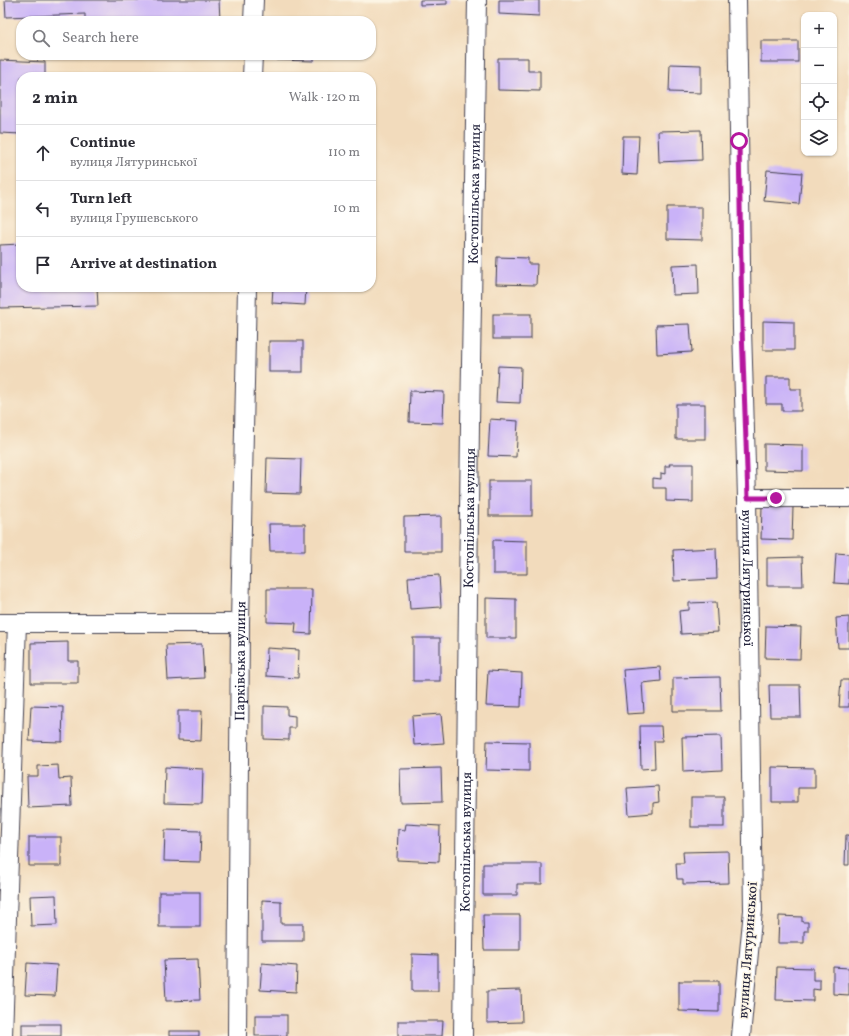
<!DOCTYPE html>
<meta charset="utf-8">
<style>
body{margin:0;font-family:Vollkorn,serif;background:#f7f7f7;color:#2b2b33}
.controls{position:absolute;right:12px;top:12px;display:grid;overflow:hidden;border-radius:8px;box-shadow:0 1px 3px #0004}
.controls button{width:36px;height:36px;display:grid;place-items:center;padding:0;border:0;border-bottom:1px solid #e1e1e2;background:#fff;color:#2b2b33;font:20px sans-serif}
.stop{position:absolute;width:12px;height:12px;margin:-9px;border:3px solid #b5179e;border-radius:50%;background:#fff}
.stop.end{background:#b5179e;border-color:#fff;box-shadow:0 1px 4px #0008}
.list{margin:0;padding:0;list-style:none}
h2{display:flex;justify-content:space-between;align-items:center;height:52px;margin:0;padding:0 16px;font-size:17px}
h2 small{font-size:13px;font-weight:400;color:#7c7c81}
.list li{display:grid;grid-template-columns:26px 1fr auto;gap:12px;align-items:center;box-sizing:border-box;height:56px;padding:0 16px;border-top:1px solid #e1e1e2}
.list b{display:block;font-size:15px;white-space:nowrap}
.list p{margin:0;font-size:13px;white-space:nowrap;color:#7c7c81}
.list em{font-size:13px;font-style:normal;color:#7c7c81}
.icon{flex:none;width:22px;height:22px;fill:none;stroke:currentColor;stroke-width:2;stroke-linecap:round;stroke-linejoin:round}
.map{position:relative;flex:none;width:849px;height:1036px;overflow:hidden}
.search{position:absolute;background:#fff;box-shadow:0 1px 3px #0004;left:16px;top:16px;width:360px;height:44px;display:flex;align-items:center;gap:10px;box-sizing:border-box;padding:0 14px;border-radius:16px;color:#7c7c81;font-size:15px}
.panel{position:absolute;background:#fff;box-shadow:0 1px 3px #0004;left:16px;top:72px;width:360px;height:220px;border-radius:16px}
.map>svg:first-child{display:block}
</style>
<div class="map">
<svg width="849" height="1036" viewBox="0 0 849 1036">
<rect width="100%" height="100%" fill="#fcf5e5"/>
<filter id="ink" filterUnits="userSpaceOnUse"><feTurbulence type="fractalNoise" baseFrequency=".025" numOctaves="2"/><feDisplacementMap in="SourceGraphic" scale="8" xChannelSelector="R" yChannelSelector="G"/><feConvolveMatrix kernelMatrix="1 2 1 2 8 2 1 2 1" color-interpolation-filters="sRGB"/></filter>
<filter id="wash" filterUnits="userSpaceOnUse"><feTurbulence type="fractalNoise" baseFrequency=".012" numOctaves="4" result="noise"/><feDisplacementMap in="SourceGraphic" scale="16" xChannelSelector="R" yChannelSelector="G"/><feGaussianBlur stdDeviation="0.9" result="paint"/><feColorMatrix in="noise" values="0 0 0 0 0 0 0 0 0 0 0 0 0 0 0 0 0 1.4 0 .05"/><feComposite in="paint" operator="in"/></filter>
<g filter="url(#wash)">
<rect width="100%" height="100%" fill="#f2dbbc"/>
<g id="blocks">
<g fill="#c9b2f8">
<path d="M5,0H219L220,20L85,21V14L6,17Z"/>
<path d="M420,0H447V4L420,5Z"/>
<path d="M499,0H539V16L499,14Z"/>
<rect x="761" y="41" width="37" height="21"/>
<path d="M277,55H314V61L277,60Z"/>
<path d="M498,58H528V71H540V91L498,90Z"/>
<path d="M0,60L45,62V77H21V134L0,133Z"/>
<path d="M670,64L701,65V93L669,92Z"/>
<path d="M701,130L702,160L659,162L658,131Z"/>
<path d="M623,136H639L637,175L622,174Z"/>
<path d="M767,170L802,173L799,204L764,201Z"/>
<path d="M667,207H702V240L667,239Z"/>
<path d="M21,244V287H97L98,306L0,308V245Z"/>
<path d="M497,257L528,258V264H537L536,285L496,284Z"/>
<path d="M698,264L699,294L673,295L672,265Z"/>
<path d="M273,287H306L305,305L272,303Z"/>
<rect x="493" y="314" width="38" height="25"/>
<path d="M763,321L794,322V350H763Z"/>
<path d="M690,324L692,352L657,354L656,325Z"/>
<rect x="269" y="341" width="34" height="31"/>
<path d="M498,366L521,367L520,403L496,402Z"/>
<path d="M766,377H790V389H801V411H782V404H766Z"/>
<path d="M410,391L444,392L443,423L409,422Z"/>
<rect x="676" y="404" width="29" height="35"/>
<path d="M490,419L518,421L516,457L488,456Z"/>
<path d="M764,444L803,445V471L764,470Z"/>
<path d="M267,458L301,459L300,494L266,493Z"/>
<path d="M669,464H693V502L666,501V488H653V478L661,479V473L665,474V466H670Z"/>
<rect x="489" y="481" width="43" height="35"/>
<path d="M762,506L793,507L792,540L761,539Z"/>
<path d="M441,516V552H404V517Z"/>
<path d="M269,524H305V551H270Z"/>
<path d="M493,540L527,541V574H493Z"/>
<path d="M716,548L717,579L674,581L673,550Z"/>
<path d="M836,553L849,554V584L834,583Z"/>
<path d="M802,557L803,586H767V558Z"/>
<path d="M439,575L441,607L410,609L408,577Z"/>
<path d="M267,589H312L311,634L295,633L296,623L267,622Z"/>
<path d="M486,598L516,599V638H486Z"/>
<path d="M716,602L718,632L681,634L679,611L689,610V603Z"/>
<path d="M849,617V648H838L836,618Z"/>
<path d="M766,626L801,627L800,659L765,658Z"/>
<rect x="413" y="638" width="27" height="43"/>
<path d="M68,642V661H78V683H31V643Z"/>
<path d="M202,644L204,678L168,680L166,645Z"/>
<path d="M267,648L299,650L298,678L266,676Z"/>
<path d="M660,667L661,681L642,683L644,713L627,714L623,670Z"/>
<path d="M488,671L522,673L521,707L486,706Z"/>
<path d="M720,677L721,711H673V678Z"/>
<path d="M841,680H849V707H839Z"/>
<path d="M769,685H800L801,717H770Z"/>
<path d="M31,706L63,707L62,742L29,741Z"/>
<path d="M264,706L287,707V715L295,716V728H289V740L264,739Z"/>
<path d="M178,711H202L201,741L178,740Z"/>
<path d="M441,714L444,743L414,745L412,716Z"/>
<path d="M640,726H661L662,741H654L655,768L641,769Z"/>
<path d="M721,736L722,770L683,772L682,737Z"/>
<path d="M487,741L529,742V771L486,770Z"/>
<path d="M58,765L59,779L71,778L72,806L28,808L27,776H38V766Z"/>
<path d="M165,767L203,769L202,804L164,803Z"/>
<path d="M772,767L815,768V788H798V802H772Z"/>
<path d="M441,768L442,802L401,803L400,769Z"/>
<path d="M658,786L659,802L653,803V813L629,815L627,788Z"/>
<rect x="691" y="797" width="33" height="30"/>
<path d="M406,824L440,826L439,862L397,860L398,829L405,830Z"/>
<path d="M165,830L201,831L200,862L164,861Z"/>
<path d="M846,835H849V865H845Z"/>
<rect x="29" y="837" width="32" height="29"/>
<path d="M728,851L729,883L683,884V879H677L676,863H684L683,852Z"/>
<path d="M483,864H542V884H517V895H483Z"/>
<rect x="159" y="892" width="41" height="35"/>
<path d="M56,895L57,925L31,926L30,896Z"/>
<path d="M262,900L281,901V924H303V941H262Z"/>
<path d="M483,915H520V950H484Z"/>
<path d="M779,916L802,917V922H808V931H804V943H778Z"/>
<path d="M412,954L438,955V991H412Z"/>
<path d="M198,959L200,1000L166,1001L164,960Z"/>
<path d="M27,963L57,965L55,996L25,995Z"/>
<path d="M262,963L297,966L296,992L260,990Z"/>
<path d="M777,967L813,968V980H820V990L813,989V1001L776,1000Z"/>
<path d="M833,967L849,968V995L833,994Z"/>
<path d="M679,981H719V1012L679,1011Z"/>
<path d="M521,990L522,1022L487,1023V991Z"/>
<rect x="255" y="1015" width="32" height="21"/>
<path d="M398,1021H443L442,1036H398Z"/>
<rect x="22" y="1024" width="39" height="12"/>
<rect x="169" y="1031" width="30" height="5"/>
</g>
</g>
</g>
<g filter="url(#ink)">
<use href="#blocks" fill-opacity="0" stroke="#413e4e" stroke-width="1"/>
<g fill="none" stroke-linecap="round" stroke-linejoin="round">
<defs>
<g id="minor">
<path id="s1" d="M737,0L742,329L747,498L753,910L741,1036"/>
<path d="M253,21L254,0"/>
<path d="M252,77L253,55"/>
<path d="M747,498H849"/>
<path d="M0,623H240"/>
<path d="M3,1036L17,623"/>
<path id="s2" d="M237,1036L240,623L247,287"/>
<path id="s3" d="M463,1036L470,424L477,0"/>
</g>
</defs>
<use href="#minor" stroke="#413e4e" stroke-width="20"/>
<use href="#minor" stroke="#fff" stroke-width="18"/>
</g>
</g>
<g fill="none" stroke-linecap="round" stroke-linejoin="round" filter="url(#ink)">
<path stroke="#b5179e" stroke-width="5" d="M739,141L742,329L748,498H776"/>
</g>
<g text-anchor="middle" stroke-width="3" stroke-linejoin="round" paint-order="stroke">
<g font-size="14" fill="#22223b" stroke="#fcf5e5">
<text dy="5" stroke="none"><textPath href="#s3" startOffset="842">Костопільська вулиця</textPath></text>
<text dy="5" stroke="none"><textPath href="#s3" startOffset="518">Костопільська вулиця</textPath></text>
<text dy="5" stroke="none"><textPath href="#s1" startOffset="578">вулиця Лятуринської</textPath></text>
<text dy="5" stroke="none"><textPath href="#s2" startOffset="375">Парківська вулиця</textPath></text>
<text dy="5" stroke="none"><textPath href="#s3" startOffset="194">Костопільська вулиця</textPath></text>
<text transform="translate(747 950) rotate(-86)" y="5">вулиця Лятуринської</text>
</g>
</g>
</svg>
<div class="controls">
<button>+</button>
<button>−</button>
<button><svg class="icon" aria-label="locate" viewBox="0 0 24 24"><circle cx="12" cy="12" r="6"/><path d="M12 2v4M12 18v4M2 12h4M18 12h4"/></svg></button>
<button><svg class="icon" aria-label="layers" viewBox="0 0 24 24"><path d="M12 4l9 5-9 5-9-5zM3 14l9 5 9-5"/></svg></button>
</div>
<div class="stop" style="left:739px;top:141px"></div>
<div class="stop end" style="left:776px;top:498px"></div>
<div class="search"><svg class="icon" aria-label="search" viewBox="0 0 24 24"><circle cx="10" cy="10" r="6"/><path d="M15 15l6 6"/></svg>Search here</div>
<section class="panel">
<h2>2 min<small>Walk · 120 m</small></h2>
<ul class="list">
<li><svg class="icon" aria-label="ahead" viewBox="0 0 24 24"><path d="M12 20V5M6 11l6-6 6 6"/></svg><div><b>Continue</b><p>вулиця Лятуринської</p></div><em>110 m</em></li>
<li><svg class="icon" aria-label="left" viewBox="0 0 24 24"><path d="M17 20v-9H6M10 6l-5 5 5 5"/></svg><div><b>Turn left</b><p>вулиця Грушевського</p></div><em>10 m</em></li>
<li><svg class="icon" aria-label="arrive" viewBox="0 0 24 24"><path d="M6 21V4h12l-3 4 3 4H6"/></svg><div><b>Arrive at destination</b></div></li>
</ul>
</section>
</div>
